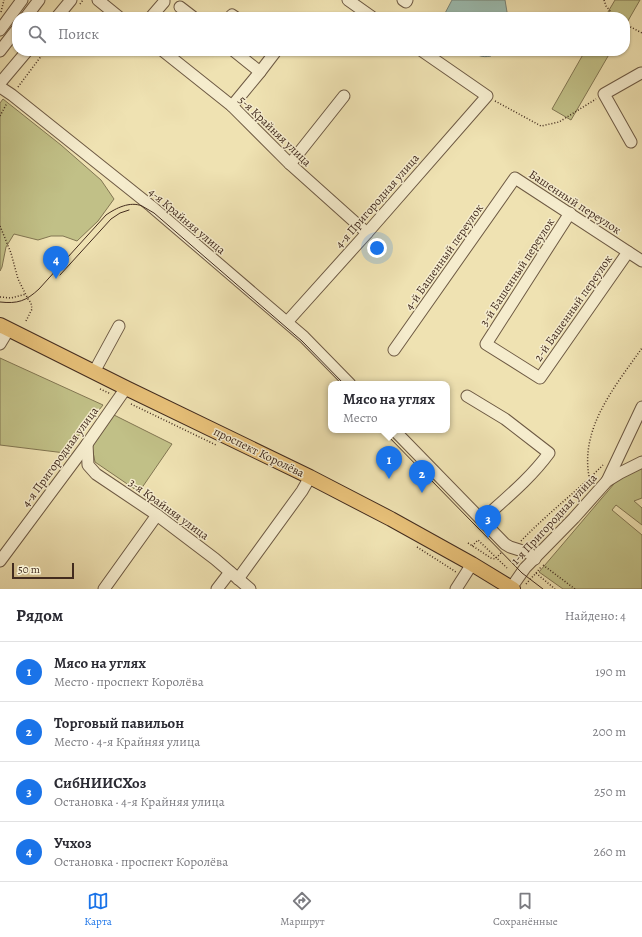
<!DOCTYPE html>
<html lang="ru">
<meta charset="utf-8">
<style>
body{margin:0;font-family:Alegreya,serif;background:#f2f2f3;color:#2b2b33}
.scale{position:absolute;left:12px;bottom:10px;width:62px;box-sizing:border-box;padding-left:4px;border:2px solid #422b1e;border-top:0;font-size:11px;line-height:14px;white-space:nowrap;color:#422b1e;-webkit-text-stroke:3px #f5eccd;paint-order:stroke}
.you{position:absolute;left:377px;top:248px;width:14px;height:14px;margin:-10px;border:3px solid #fff;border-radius:50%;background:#1a73e8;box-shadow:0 0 0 6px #1a73e833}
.badge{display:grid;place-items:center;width:26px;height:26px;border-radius:50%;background:#1a73e8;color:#fff;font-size:13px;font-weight:700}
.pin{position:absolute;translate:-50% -33px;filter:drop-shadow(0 1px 2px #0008)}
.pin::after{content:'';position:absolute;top:21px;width:14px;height:12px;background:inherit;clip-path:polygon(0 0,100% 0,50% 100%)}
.popup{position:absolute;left:328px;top:381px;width:122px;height:52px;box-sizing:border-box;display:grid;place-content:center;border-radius:8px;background:#fff;filter:drop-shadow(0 1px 3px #0005);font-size:13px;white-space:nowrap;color:#7c7c81}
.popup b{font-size:15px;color:#2b2b33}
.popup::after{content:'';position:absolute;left:50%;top:100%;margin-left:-8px;border:8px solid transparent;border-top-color:#fff}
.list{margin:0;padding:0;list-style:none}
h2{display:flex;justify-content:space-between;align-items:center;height:52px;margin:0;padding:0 16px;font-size:17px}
h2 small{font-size:13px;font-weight:400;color:#7c7c81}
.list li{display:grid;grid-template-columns:26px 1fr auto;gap:12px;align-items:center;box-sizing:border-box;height:60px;padding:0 16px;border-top:1px solid #e1e1e2}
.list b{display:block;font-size:15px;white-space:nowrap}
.list p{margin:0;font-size:13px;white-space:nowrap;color:#7c7c81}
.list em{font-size:13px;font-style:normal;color:#7c7c81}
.icon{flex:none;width:22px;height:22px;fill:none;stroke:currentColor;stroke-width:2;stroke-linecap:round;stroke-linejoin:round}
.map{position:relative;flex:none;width:642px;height:589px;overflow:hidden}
.search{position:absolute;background:#fff;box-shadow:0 1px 3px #0004;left:12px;right:12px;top:12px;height:44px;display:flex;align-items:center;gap:10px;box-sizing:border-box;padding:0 14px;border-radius:16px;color:#7c7c81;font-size:15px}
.sheet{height:292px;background:#fff}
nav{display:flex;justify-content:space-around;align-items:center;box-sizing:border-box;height:56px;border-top:1px solid #e1e1e2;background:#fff;font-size:11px;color:#7c7c81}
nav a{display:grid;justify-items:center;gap:2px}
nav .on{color:#1a73e8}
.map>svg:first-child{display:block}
</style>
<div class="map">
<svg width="642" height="589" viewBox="0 0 642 589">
<rect width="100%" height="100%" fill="#efe2b2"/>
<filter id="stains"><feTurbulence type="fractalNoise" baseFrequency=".005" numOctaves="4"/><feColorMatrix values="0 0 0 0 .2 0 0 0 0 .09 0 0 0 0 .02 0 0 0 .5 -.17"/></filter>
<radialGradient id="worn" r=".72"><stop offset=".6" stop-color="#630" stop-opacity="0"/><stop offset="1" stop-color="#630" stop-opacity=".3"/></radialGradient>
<g fill="#c1c087" stroke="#827652">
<path d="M615,0H640L625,26V17H605Z"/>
<path d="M585,51H611L571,120L552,109Z"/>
<path d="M3,99L61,145L101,180L114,199L98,221L77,241L63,236H51L38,240L14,234L6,247L2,267L0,271V103Z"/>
<path d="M0,358L103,405L65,453L0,445Z"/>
<path d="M114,415L172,444L139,492L95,462L92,447Z"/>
<path d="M642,467V498L634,501L642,508V525L616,505L612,510L642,535V589H563L539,572L619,478Z"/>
</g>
<g fill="#9bbdb2" stroke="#778377">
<path d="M452,0H505L507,12L505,17H443Z"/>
<path d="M470,51H492L491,56C481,58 478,55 470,51Z"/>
</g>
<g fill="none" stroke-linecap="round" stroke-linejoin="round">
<defs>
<g id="minor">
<path d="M98,0L119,17"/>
<path d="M348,0L372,17"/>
<path d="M403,0L406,2L407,0"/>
<path d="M180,7L193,17"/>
<path d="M26,17L39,0"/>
<path d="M57,17L71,0"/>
<path d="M151,17L164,2V0"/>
<path d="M230,17L232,15L235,17"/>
<path d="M0,30L22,0"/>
<path d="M0,51L17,29"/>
<path d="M163,51L232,106L290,164L367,233"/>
<path d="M260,72L276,51"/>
<path d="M0,83L27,51"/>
<path d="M0,87L12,95L151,206L304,337L350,384"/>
<path d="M232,106L260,72L234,51"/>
<path d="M631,142L604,94L641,73"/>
<path d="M290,164L344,96"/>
<path d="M570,213L486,344L540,378L628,252"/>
<path d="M287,322L367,233L487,96L422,51"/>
<path d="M0,344L9,329"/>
<path d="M394,350L515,178L642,261"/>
<path d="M94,372L119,326"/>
<path d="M467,396L505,419L549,453C530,479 505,499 482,520"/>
<path d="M394,430L505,544L510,547L529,553L535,559"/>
<path d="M87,444L88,465L96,474L157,515L215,559L250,589"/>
<path d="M607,481L642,407"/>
<path d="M0,561L87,444L126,388"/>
<path d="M238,579L302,491L310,477"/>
<path d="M511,588L525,568L574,518L607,481L620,473L642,462"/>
<path d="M104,589L157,515"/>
<path d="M217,589L230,572"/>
<path d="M456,589L472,564"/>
</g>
<path id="major" d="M0,325L126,388L310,477L391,519L472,564L513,589"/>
</defs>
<use href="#minor" stroke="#6d5943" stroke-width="13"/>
<use href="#major" stroke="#422b1e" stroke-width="16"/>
<g stroke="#422b1e" stroke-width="1.5" stroke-dasharray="1 2" stroke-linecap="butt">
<path d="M604,0L606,6L615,17"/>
<path d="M80,4L83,0"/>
<path d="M1,12L4,0"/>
<path d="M625,24L642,33"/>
<path d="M18,87L45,51"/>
<path d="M495,101L541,126L559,122L596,99"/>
<path d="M0,116L7,103"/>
<path d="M0,226L11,253L18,279L28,299L31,303L32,309L26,321"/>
<path d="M0,297L11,298L26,294"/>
<path d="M100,389L111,394"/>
<path d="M131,404L216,445"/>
<path d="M591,485C576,432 614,388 642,348"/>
<path d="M521,541C547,514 577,491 603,465"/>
<path d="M468,543L491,558L495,559L501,553"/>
<path d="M472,546L478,540L507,568"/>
<path d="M417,547L456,572"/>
<path d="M543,565L575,589"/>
<path d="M536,573L541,567"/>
<path d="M526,584L536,573L555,589"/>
</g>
<use href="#minor" stroke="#f5eccd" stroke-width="11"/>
<use href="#major" stroke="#e8c179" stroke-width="14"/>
<g stroke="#422b1e" stroke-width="1">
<path d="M60,275L111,219L120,213L129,210"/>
<path d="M0,302C18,304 26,301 39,289L106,215C116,208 130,201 142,206C146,208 150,211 154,213L302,341L344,384"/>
<path d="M382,430L522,573L543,589"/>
</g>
</g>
<g text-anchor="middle" stroke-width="3" stroke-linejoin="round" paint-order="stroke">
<g font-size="12" fill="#422b1e" stroke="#f5eccd">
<text transform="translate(275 131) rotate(44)" y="4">5-я Крайняя улица</text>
<text transform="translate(377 201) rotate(-49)" y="4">4-я Пригородная улица</text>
<text transform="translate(575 202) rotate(33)" y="4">Башенный переулок</text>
<text transform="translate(187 221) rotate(40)" y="4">4-я Крайняя улица</text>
<text transform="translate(444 257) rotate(-55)" y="4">4-й Башенный переулок</text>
<text transform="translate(517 272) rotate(-57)" y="4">3-й Башенный переулок</text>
<text transform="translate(573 308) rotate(-55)" y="4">2-й Башенный переулок</text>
<text transform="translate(259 452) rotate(26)" y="4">проспект Королёва</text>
<text transform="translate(60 457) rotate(-54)" y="4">4-я Пригородная улица</text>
<text transform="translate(169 509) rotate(36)" y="4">3-я Крайняя улица</text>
<text transform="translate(554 519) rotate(-47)" y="4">1-я Пригородная улица</text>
</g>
</g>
<rect width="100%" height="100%" filter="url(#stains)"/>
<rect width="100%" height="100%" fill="url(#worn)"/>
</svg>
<div class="scale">50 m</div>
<div class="you"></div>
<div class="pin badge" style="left:389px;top:479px">1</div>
<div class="popup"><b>Мясо на углях</b>Место</div>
<div class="pin badge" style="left:422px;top:493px">2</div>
<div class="pin badge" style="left:488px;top:538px">3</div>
<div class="pin badge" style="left:56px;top:279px">4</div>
<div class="search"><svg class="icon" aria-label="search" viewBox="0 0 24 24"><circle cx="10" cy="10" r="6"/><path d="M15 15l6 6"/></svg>Поиск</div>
</div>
<section class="sheet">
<h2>Рядом<small>Найдено: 4</small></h2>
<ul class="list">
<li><span class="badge">1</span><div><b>Мясо на углях</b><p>Место · проспект Королёва</p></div><em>190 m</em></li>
<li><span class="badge">2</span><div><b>Торговый павильон</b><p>Место · 4-я Крайняя улица</p></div><em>200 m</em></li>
<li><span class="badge">3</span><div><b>СибНИИСХоз</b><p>Остановка · 4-я Крайняя улица</p></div><em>250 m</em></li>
<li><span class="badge">4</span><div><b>Учхоз</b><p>Остановка · проспект Королёва</p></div><em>260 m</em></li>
</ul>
</section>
<nav>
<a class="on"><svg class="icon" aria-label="map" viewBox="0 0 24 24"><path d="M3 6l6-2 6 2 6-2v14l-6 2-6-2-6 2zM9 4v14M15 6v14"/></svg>Карта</a>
<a><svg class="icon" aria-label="directions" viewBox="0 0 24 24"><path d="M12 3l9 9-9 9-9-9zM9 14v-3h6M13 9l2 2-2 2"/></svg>Маршрут</a>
<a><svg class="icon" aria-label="saved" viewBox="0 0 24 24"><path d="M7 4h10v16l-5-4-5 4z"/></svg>Сохранённые</a>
</nav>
